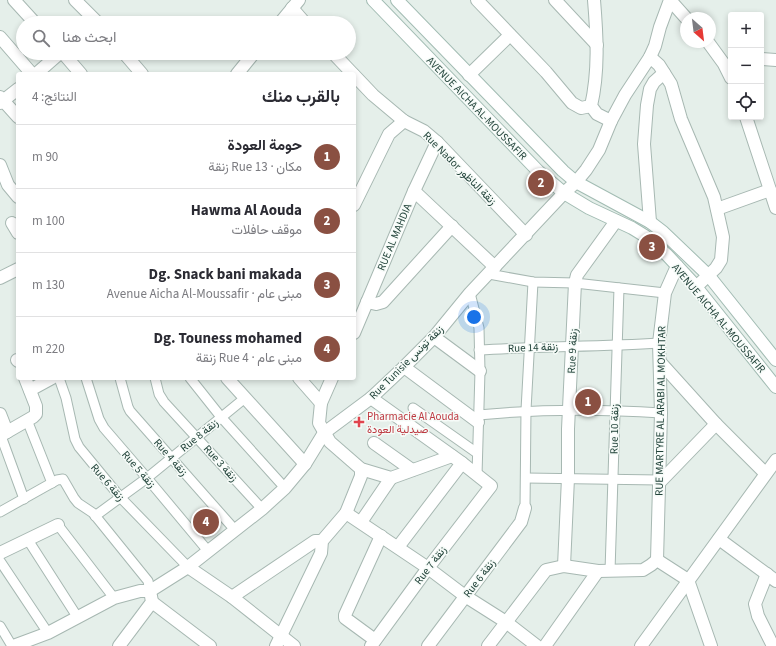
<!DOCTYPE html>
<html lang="ar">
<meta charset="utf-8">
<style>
body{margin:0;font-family:"Source Sans 3",Vazirmatn,sans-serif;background:#f2f2f3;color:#2b2b33;direction:rtl}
.controls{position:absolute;right:12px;top:12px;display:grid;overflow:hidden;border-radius:4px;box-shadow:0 2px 6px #0003}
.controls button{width:36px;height:36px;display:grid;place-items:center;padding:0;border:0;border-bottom:1px solid #e1e1e2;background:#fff;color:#2b2b33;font:20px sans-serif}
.compass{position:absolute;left:680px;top:12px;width:36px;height:36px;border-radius:50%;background:#fff;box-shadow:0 2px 6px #0003;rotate:152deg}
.you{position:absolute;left:474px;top:317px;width:14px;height:14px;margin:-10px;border:3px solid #fff;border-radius:50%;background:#1a73e8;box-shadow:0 0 0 6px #1a73e833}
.badge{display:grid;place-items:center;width:26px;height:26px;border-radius:50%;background:#8a5042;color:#fff;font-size:13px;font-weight:700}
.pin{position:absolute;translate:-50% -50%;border:2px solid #fff;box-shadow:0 1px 4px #0006}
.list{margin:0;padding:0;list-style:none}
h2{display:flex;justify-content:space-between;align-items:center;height:52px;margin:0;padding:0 16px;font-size:17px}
h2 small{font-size:13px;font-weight:400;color:#7c7c81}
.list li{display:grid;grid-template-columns:26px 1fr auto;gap:12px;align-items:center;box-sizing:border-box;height:64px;padding:0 16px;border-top:1px solid #e1e1e2}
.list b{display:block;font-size:15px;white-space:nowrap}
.list p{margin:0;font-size:13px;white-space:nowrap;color:#7c7c81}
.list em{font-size:13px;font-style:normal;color:#7c7c81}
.icon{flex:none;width:22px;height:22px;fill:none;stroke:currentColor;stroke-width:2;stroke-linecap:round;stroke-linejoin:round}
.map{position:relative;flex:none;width:776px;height:646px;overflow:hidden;direction:ltr}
.search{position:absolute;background:#fff;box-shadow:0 2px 6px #0003;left:16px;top:16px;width:340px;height:44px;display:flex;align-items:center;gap:10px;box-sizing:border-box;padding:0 14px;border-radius:22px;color:#7c7c81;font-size:15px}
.panel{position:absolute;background:#fff;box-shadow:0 2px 6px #0003;left:16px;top:72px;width:340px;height:308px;border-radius:4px;direction:rtl}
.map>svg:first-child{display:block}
</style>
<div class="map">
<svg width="776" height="646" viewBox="0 0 776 646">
<rect width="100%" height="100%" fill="#e5efea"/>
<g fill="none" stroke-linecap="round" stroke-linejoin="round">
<defs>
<g id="pedestrian">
<path d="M489,274L533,282L575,283L665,293"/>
<path d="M470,293L479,328L480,371L477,475"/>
<path d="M479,350C539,346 599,347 659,343"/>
<path d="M59,378L66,398L75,439L79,447L121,498L188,567"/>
<path d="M86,378L99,419L104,428L147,478L208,551"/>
<path d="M120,378L128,407L130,411L235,530"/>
<path d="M155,378L159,394L164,402L262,509"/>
<path d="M190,378L221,417L285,488"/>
<path d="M413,408L477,453"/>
<path d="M478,415C540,409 599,409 661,413"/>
<path d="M27,420L52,483"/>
<path d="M1,436L24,499"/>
<path d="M526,478L659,480"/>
<path d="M525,508L526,410L533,282"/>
<path d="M0,512L57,480L63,479L74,498L78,503L93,513L148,581L150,591"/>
<path d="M95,516L147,478L245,398"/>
<path d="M58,525L114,598"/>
<path d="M28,540L78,618"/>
<path d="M0,561L48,633"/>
<path d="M610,571L619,288"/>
<path d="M0,626L12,646"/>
</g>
<g id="minor">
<path d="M14,0L35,23"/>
<path d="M75,0L98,23"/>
<path d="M477,0L546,72L572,103L581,108L591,106"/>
<path d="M555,0L597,45"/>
<path d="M594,0C597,36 599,71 591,106L597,114L611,121"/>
<path d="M670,0L686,18"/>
<path d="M292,8L305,23"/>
<path d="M280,23L299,0"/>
<path d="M0,37L32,74"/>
<path d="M708,42L724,64L731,78"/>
<path d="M63,53L81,74"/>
<path d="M124,53L142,74"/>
<path d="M333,53L353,74"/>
<path d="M650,57L659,65L671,84L681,119L714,197L723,237L721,260L716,268L696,287"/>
<path d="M761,59L776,60"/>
<path d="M36,74L60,53"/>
<path d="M237,74L254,53"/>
<path d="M354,75L373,95L404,121L424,131L437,142L526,235"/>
<path d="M469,75L510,35"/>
<path d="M0,97L18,117"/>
<path d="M0,103L18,89"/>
<path d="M746,117L776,208"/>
<path d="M0,165L8,185L18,197"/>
<path d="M414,191L495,267"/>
<path d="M354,205L389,134L404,121"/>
<path d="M717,209L770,190"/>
<path d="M650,222L644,144L647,105L650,89L654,82L664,73"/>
<path d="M12,223L18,233"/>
<path d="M0,278L18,269"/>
<path d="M367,302L376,304L383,302L452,226"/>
<path d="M354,333L414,191L437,142"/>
<path d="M434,337L480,371"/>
<path d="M17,360L18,361"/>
<path d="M660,362L716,424L765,473"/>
<path d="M404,367L478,422"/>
<path d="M227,378L305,464"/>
<path d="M299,378L321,403"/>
<path d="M332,378L321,403L319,423L330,442L361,469L391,478L452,456"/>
<path d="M30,390L52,378"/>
<path d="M0,414L7,432"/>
<path d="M0,436L33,417L36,414V406L25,378"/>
<path d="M374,443L412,470"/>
<path d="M659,483L716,424"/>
<path d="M346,513L428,568L465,596L506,622L537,646"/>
<path d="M361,522L391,478"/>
<path d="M719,539L776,581"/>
<path d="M398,547L462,463"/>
<path d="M0,553L58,525"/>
<path d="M657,560L661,413L659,343L665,293L677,266"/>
<path d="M564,566L568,478V429L575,283L577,275L616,221"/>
<path d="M188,567L232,597L294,646"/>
<path d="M767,574L755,604L758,616L773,646"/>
<path d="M232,597L315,541H322"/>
<path d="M152,602L210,646"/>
<path d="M375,640L345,618V615L381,536"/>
<path d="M13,646L48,633L114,598L140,591H150L188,567L262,509L285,488L305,464L324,433L371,398L404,367L434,337L470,293L564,193L576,182L586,170L599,150L611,121L625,95L650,57L655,46L660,27L670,0"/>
<path d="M119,646L152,602L151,596"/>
<path d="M276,646L321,553L322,541L346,513L361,476V469"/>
<path d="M371,646L428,568L491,486L462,463L371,398"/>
<path d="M428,646L521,522L525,508"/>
<path d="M488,646L546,570L564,566L598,571L643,570L651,565L657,560L688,580L711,646"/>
<path d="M545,646L598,571"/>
</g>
<path id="tertiary" d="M641,646L776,460"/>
<g id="secondary">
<path d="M373,0L538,171L564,193L589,208L632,228L645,236L667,255L693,283L776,387"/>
<path d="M397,0L563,171L576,182L650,222L663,232L709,276L776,360"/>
</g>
</defs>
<use href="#pedestrian" stroke="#a7b8b2" stroke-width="11"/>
<use href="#minor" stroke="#a7b8b2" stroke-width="14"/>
<use href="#tertiary" stroke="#a7b8b2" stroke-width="14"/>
<use href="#secondary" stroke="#a2bcb3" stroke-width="14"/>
<use href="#pedestrian" stroke="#fff" stroke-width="9"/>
<use href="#minor" stroke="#fff" stroke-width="12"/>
<use href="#tertiary" stroke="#fff" stroke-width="12"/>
<use href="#secondary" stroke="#fff" stroke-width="12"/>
</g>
<path fill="#e0444e" stroke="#f6fbf8" stroke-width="1.5" d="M357 416h4v4h4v4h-4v4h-4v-4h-4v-4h4z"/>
<g text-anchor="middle" stroke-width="3" stroke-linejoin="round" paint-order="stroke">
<g font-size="11" fill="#22433a" stroke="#f6fbf8">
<text transform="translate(477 108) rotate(46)" y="4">AVENUE AICHA AL-MOUSSAFIR</text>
<text transform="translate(460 168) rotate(45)" y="4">Rue Nador زنقة الناظور</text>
<text transform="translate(394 237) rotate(-67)" y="4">RUE AL MAHDIA</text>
<text transform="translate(719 318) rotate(50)" y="4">AVENUE AICHA AL-MOUSSAFIR</text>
<text transform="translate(533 347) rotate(-2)" y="4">Rue 14 زنقة</text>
<text transform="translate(572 351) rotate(-87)" y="4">Rue 9 زنقة</text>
<text transform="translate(406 362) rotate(-45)" y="4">Rue Tunisie زنقة تونس</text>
<text transform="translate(660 411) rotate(-89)" y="4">RUE MARTYRE AL ARABI AL MOKHTAR</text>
<text transform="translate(614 429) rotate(-89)" y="4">Rue 10 زنقة</text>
<text transform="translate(199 435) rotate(-39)" y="4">Rue 8 زنقة</text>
<text transform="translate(171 457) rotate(49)" y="4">Rue 4 زنقة</text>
<text transform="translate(221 463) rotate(48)" y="4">Rue 3 زنقة</text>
<text transform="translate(139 469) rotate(49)" y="4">Rue 5 زنقة</text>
<text transform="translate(108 482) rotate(49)" y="4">Rue 6 زنقة</text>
<text transform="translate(430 565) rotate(-53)" y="4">Rue 7 زنقة</text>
<text transform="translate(479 578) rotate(-53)" y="4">Rue 6 زنقة</text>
</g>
<g font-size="11" fill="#be3a42" stroke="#f6fbf8" text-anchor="start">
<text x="367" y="420">Pharmacie Al Aouda<tspan x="367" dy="13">صيدلية العودة</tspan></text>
</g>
</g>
</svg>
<div class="controls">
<button>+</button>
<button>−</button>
<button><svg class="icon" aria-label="locate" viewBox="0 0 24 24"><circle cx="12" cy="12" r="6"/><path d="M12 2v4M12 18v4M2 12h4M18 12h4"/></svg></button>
</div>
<svg class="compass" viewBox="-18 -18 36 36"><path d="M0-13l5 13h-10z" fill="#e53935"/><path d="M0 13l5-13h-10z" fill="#7c7c81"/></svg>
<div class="you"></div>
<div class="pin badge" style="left:588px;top:402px">1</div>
<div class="pin badge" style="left:541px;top:183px">2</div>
<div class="pin badge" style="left:652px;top:247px">3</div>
<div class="pin badge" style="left:206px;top:522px">4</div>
<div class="search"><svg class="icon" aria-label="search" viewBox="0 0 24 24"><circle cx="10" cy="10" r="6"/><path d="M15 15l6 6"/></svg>ابحث هنا</div>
<section class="panel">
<h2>بالقرب منك<small>النتائج: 4</small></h2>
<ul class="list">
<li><span class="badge">1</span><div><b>حومة العودة</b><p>مكان · Rue 13 زنقة</p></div><em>90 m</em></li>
<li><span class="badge">2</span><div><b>Hawma Al Aouda</b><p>موقف حافلات</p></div><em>100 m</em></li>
<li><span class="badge">3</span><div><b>Dg. Snack bani makada</b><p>مبنى عام · Avenue Aicha Al-Moussafir</p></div><em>130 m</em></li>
<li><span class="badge">4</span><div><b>Dg. Touness mohamed</b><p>مبنى عام · Rue 4 زنقة</p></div><em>220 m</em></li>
</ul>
</section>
</div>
